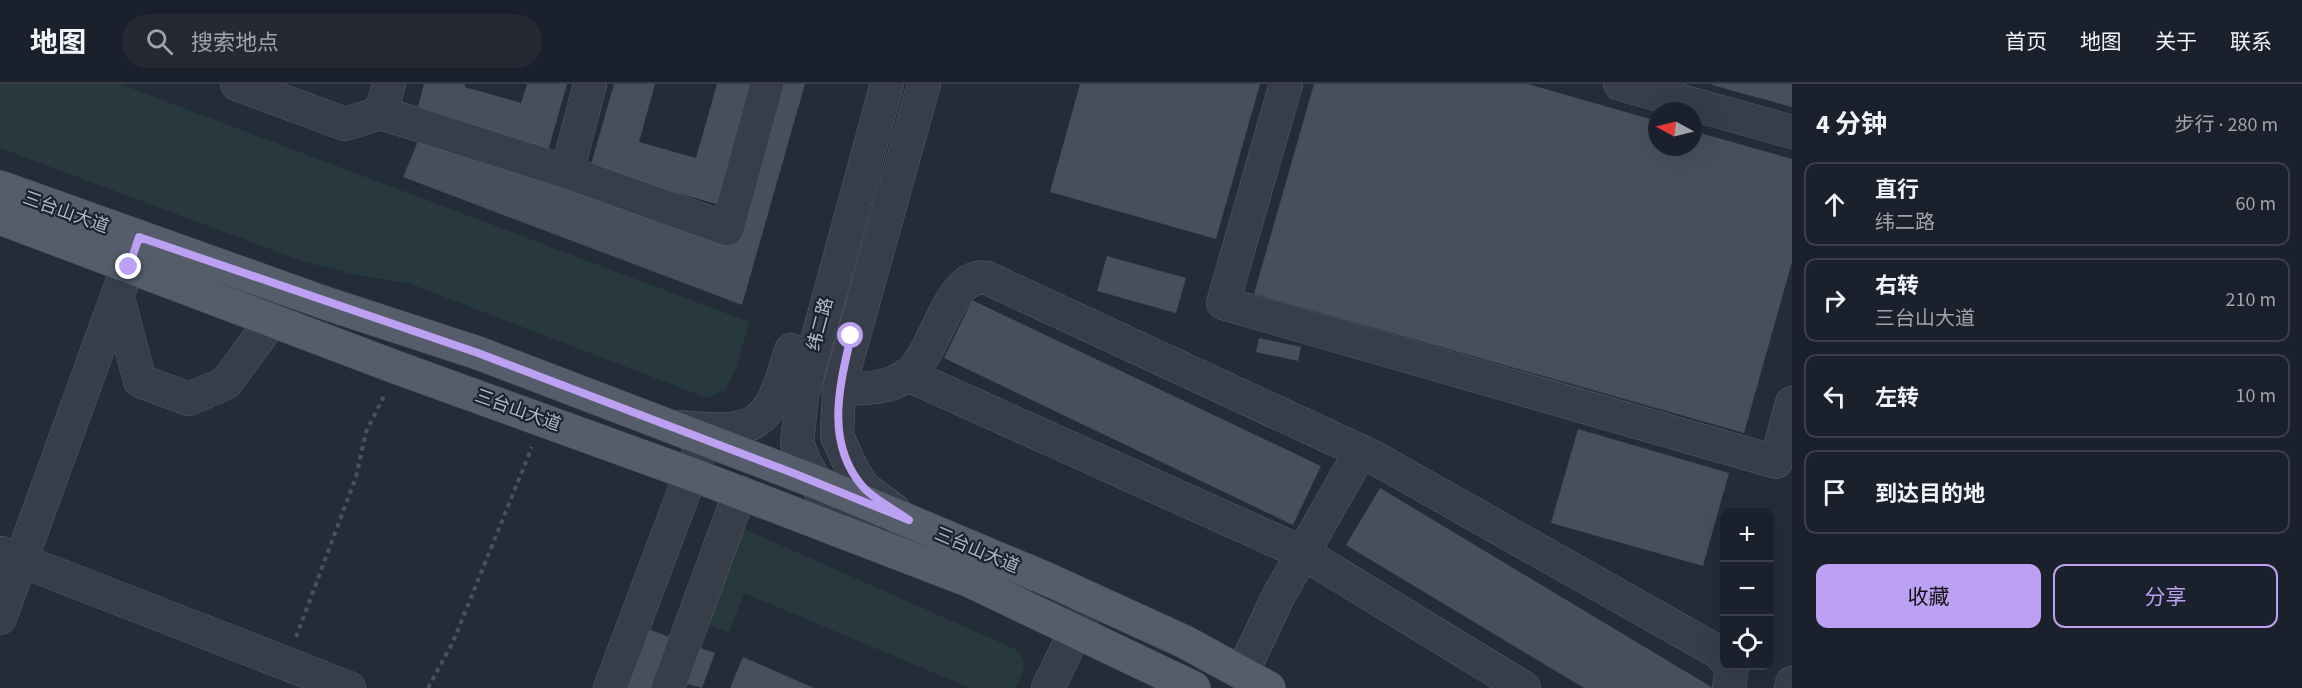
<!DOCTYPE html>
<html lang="zh">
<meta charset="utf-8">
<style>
body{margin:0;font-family:"Source Sans 3","Noto Sans SC",sans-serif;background:#242934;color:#f1f3f6}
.controls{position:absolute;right:18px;bottom:18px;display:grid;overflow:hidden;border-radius:12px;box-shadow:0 6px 24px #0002}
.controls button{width:54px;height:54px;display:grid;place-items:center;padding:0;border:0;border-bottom:2px solid #393e48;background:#1b212c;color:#f1f3f6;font:30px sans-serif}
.compass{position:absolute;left:1648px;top:18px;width:54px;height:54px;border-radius:50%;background:#1b212c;box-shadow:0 6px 24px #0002;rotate:277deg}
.stop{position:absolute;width:18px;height:18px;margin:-14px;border:4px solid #bca0f2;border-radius:50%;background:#fff}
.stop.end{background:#bca0f2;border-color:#fff;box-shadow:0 2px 6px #0008}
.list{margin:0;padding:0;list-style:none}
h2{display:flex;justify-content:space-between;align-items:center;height:78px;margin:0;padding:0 24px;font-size:26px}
h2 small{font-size:20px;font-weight:400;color:#a0a3a9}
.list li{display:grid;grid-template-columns:39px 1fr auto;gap:18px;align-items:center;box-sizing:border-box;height:84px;margin:0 12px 12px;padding:0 12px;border:2px solid #393e48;border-radius:12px}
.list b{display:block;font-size:22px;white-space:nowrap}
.list p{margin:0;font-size:20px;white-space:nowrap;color:#a0a3a9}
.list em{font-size:20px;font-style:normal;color:#a0a3a9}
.actions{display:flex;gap:12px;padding:18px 24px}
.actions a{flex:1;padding:14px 0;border:2px solid #bca0f2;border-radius:12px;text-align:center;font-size:21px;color:#bca0f2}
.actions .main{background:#bca0f2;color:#111}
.icon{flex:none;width:33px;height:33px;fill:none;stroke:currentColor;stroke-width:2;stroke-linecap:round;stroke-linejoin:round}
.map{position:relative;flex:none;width:1792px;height:604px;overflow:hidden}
header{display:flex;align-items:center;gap:36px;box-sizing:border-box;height:84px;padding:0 30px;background:#1b212c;border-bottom:2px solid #393e48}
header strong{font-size:28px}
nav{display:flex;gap:33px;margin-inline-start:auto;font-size:21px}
.search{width:420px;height:54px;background:#242934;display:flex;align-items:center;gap:15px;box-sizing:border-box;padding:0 21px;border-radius:33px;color:#a0a3a9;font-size:22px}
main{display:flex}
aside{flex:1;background:#1b212c}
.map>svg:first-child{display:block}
</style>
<header>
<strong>地图</strong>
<div class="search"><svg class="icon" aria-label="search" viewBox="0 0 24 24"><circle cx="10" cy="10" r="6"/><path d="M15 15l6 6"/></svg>搜索地点</div>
<nav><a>首页</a><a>地图</a><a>关于</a><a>联系</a></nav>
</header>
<main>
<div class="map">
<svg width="1792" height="604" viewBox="0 0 1792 604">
<rect width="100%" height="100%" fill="#242c3a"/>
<g fill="#27393c">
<path d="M0,0H120L749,238L737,282L725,306L707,314L408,199L356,191L305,178L0,64Z"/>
<path d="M738,442L1015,565C1030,578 1023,589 1015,604H970L744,509L729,549L702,538Z"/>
</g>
<g fill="#454f5e">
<path d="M424,0H465V3L521,19L527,0H567L548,67L416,30Z"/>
<path d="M614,0H655L639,58L696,74L717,0H758L723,122L590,84Z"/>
<path d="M771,0H805L742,221L403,93L422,48L726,158Z"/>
<path d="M1080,0H1260L1216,155L1050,108Z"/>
<path d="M1314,0H1528L1657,37V63H1693V47L1792,75V178L1744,349L1254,210Z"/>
<path d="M1712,0H1792V23L1712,1Z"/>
<path d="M1107,172L1186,194L1176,229L1097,207Z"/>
<path d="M972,216L1321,382L1293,441L944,274Z"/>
<path d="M1259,254L1301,263L1298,277L1256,268Z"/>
<path d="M1578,345L1729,389L1703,482L1551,439Z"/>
<path d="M1380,404L1713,604H1584L1346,461Z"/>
<path d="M643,543L675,555L657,604H621Z"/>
<path d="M694,562L715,569L702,604L681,598Z"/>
<path d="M743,573L814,604H730Z"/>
</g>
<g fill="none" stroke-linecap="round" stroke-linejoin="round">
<defs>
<g id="minor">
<path d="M237,0L345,40L381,29L567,88L727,145L767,0"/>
<path d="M1286,0L1223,219L1776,378L1792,319"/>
<path d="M1620,0L1792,48"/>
<path d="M381,29L389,0"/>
<path d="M567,88L590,0"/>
<path d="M118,214L140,297L189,315L226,299L272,236"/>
<path d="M908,291L1303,469L1524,604"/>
<path d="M839,305C864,304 885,306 906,292C936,274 947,186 987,194L1373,373L1720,569L1724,575"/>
<path d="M679,343C759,351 769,343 791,266"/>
<path d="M895,427L864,404L852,385L837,352L839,305L924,0"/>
<path d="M870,458L841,434L825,415L804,377L797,359L802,312L887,0"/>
<path d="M2,469L349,604"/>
<path d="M0,534L138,155"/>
<path d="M1242,589L1279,511L1361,367"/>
<path d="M610,604L704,355"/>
<path d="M668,604L740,408"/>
<path d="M1048,604L1091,515"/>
<path d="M1729,604L1732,584L1730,582"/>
<path d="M1791,604L1792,599"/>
</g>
<g id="major">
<path d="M0,103L328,220L478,269L816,398L1047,495L1185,558L1269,604"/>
<path d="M0,134L398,284L691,390L968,496L1194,604"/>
</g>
</defs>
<use href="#minor" stroke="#565c68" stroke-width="34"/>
<use href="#major" stroke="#414753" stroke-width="34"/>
<g stroke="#445458" stroke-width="4" stroke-dasharray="4.5 4.5" stroke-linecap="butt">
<path d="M296,553L356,393L366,348L385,310"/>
<path d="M428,604L453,558L532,363"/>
</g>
<use href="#minor" stroke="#373e4a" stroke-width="33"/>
<use href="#major" stroke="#555d6a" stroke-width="33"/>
</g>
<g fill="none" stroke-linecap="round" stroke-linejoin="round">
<path stroke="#bca0f2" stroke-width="8" d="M129,183L139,153L478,269L793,389L909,436C895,426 875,416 863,403C825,359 839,304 851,252"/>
</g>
<g text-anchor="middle" stroke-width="4.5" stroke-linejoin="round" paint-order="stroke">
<g font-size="18" fill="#b3b9c6" stroke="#1d232f">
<text transform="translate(66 128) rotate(20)" y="6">三台山大道</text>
<text transform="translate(820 240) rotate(-75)" y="6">纬二路</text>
<text transform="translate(518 326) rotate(20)" y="6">三台山大道</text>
<text transform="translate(977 466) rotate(23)" y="6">三台山大道</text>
</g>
</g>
</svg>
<div class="controls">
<button>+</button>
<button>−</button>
<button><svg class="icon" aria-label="locate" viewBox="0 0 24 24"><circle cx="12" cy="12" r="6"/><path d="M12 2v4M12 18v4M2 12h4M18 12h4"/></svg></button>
</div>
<svg class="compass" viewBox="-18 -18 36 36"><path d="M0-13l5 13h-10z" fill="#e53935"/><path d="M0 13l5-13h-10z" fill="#a0a3a9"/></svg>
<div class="stop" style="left:851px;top:252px"></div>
<div class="stop end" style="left:129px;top:183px"></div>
</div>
<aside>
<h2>4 分钟<small>步行 · 280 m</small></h2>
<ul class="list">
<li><svg class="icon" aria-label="ahead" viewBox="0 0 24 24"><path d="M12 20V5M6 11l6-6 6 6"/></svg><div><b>直行</b><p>纬二路</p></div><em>60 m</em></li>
<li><svg class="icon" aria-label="right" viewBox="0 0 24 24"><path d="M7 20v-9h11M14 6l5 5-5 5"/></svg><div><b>右转</b><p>三台山大道</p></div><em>210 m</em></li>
<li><svg class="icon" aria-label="left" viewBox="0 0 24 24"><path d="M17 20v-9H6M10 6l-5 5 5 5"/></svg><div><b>左转</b></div><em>10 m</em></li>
<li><svg class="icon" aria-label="arrive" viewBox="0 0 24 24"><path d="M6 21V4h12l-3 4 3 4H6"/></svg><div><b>到达目的地</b></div></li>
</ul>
<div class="actions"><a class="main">收藏</a><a>分享</a></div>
</aside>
</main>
